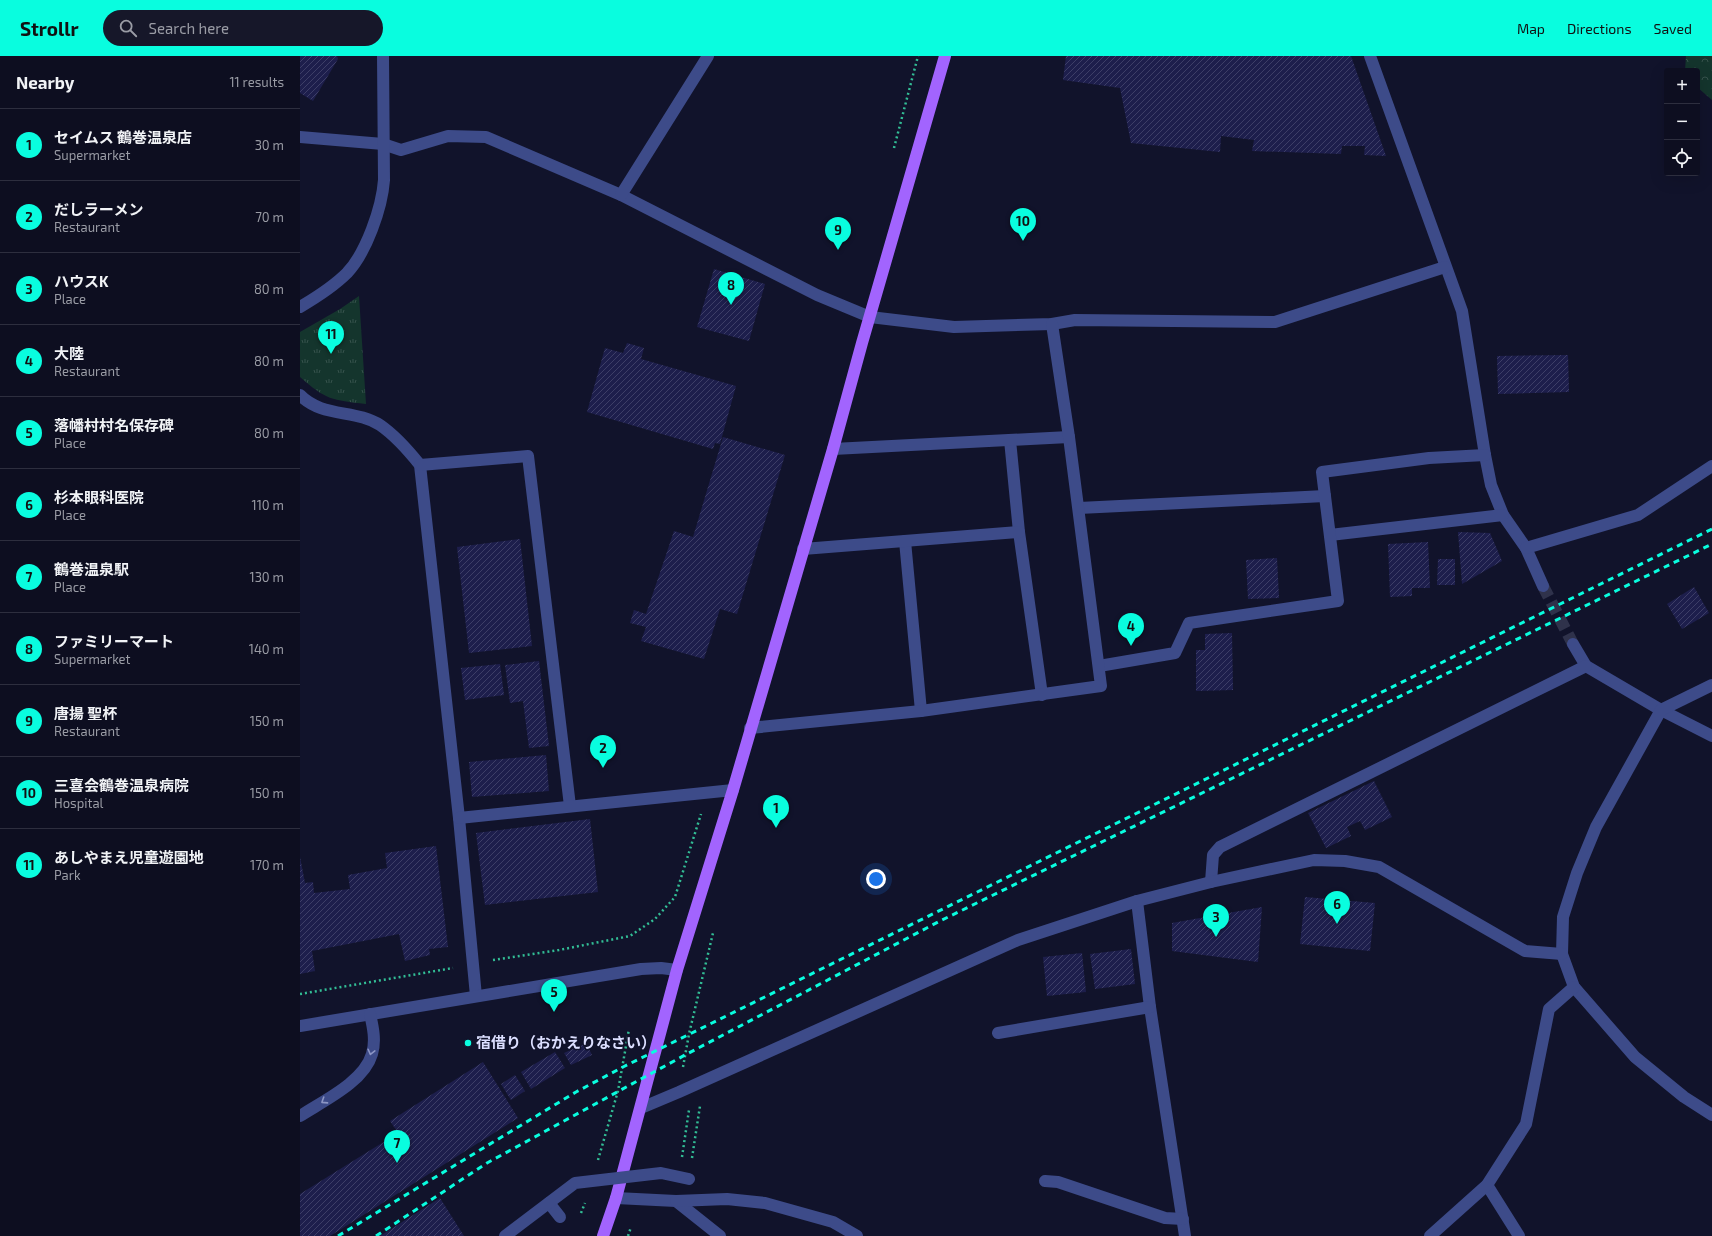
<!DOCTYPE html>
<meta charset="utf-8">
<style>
body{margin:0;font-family:"Exo 2","Noto Sans JP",sans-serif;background:#161729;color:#f1f3f6}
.controls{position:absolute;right:12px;top:12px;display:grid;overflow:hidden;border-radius:4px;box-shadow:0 4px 16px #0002}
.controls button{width:36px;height:36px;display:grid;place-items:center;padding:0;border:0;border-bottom:1px solid #2d2e3e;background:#0d0e20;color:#f1f3f6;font:20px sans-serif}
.you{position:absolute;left:576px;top:823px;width:14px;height:14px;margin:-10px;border:3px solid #fff;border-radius:50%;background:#1a73e8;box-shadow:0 0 0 6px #1a73e833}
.badge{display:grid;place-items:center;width:26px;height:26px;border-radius:50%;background:#09fddf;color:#111;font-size:13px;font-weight:700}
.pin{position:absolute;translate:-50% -33px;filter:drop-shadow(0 1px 2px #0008)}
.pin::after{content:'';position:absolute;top:21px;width:14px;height:12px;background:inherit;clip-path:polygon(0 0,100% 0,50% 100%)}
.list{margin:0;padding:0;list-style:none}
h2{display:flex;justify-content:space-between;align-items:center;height:52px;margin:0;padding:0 16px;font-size:17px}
h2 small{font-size:13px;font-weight:400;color:#9a9ca5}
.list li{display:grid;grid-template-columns:26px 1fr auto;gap:12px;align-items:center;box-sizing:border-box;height:72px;padding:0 16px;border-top:1px solid #2d2e3e}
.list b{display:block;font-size:15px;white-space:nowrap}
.list p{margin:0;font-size:13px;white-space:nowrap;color:#9a9ca5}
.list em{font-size:13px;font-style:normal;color:#9a9ca5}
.icon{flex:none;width:22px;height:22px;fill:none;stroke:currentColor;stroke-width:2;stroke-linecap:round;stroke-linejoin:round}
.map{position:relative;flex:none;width:1412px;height:1180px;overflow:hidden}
header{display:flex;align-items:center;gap:24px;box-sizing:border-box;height:56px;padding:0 20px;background:#09fddf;color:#111}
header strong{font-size:19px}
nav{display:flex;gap:22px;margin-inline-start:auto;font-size:14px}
.search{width:280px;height:36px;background:#161729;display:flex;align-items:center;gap:10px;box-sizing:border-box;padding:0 14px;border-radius:22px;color:#9a9ca5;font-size:15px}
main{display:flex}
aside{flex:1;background:#0d0e20}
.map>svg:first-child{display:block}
</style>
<header>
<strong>Strollr</strong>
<div class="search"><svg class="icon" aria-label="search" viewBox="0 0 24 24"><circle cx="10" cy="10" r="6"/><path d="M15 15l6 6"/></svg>Search here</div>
<nav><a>Map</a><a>Directions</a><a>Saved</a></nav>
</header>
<main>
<aside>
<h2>Nearby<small>11 results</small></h2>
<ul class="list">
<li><span class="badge">1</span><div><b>セイムス 鶴巻温泉店</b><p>Supermarket</p></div><em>30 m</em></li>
<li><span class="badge">2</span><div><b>だしラーメン</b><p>Restaurant</p></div><em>70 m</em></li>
<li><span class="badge">3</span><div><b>ハウスK</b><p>Place</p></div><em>80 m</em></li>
<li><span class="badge">4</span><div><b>大陸</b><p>Restaurant</p></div><em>80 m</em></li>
<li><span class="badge">5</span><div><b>落幡村村名保存碑</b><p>Place</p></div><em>80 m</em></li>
<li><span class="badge">6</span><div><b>杉本眼科医院</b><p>Place</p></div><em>110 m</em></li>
<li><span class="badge">7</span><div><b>鶴巻温泉駅</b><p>Place</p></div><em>130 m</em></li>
<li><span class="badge">8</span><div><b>ファミリーマート</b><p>Supermarket</p></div><em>140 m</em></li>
<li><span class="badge">9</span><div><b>唐揚 聖杯</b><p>Restaurant</p></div><em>150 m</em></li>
<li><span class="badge">10</span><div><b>三喜会鶴巻温泉病院</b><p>Hospital</p></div><em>150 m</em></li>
<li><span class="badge">11</span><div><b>あしやまえ児童遊園地</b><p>Park</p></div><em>170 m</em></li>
</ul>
</aside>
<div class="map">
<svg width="1412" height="1180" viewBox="0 0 1412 1180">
<defs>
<pattern id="forest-crowns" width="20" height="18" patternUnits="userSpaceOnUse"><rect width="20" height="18" fill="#14352d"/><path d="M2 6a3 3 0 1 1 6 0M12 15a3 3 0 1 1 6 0" fill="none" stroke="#36524c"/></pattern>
<pattern id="park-tufts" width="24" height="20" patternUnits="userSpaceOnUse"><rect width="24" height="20" fill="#14352d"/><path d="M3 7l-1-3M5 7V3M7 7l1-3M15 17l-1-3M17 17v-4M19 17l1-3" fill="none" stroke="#36524c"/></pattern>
<pattern id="building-hatch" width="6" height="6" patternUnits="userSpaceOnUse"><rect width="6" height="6" fill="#1d1e4c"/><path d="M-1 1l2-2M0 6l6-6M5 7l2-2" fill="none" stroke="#3d3e67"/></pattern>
</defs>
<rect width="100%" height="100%" fill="#11132b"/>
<path fill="url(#forest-crowns)" d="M1386,0H1412V44L1397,31V15H1385Z"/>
<path fill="url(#park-tufts)" d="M59,240L66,348C32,344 26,344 0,321V276L40,253Z"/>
<g fill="url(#building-hatch)">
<path d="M0,0H37L38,3L13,45L0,37Z"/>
<path d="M766,0H1051L1086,100L1064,99L1065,90H1042L1041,98L952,95L954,84L921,80L920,96L831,87L820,32L763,24Z"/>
<path d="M414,213L465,228L449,285L397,271Z"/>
<path d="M327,287L344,292L341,303L436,330L420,388L415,387L413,393L287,356L305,292L323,297Z"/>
<path d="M1268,299L1269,336L1198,338L1197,300Z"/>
<path d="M423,381L485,399L437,558L420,553L404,603L341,585L346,571L330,567L334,554L346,558L374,475L393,481Z"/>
<path d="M1158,476L1190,477L1202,505L1162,528Z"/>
<path d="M220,483L232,590L169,597L157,491Z"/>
<path d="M1128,486L1130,532H1112V540L1090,541L1088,488Z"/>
<path d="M977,502L979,542L948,543L946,504Z"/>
<path d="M1138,503H1155V529H1137Z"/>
<path d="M1394,531L1409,557L1382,573L1367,548Z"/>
<path d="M932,577L933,634L896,635V594H905V578Z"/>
<path d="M239,605L249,690L229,692L223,645L210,647L205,609Z"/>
<path d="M200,608L204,639L165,644L161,612Z"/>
<path d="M246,699L249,735L172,741L169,706Z"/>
<path d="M1074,725L1092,761L1065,774L1060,765L1047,771L1051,780L1026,792L1008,757Z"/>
<path d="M290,763L298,836L185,849L176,777Z"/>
<path d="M136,790L148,891L129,893L130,899L105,905L99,878L12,895L15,915L0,918V801L5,827L13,826L14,837L50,833L48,819L87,812L85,797Z"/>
<path d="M1005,841L1075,847L1070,895L1000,888Z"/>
<path d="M962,851L958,906L872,895V867Z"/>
<path d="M831,893L835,928L795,933L790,898Z"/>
<path d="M782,897L786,936L747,940L743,901Z"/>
<path d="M286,987L292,999L271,1009L264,997Z"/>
<path d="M255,996L265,1012L231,1033L221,1016Z"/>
<path d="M183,1006L218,1062L30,1180H0V1138L98,1077L90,1065Z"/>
<path d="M215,1019L225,1035L211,1044L201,1028Z"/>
<path d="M140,1142L164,1180H80Z"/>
</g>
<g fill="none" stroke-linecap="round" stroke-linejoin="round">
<path stroke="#2f324b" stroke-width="12" stroke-dasharray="12 6" stroke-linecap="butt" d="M1243,530L1273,588"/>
<g stroke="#32bd95" stroke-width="2.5" stroke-dasharray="2 3" stroke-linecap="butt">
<path d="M594,92L618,0"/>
<path d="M193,904L259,894L330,880L355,863L375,841L401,758"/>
<path d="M0,938L153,912"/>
<path d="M383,1011L389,978L413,877"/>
<path d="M382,1101L389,1054"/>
<path d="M392,1102L400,1050"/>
<path d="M298,1104L318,1035L329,973"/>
<path d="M281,1157L285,1147"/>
<path d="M328,1180L331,1171"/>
</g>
<g stroke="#3d4b89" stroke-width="12">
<path d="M1070,0L1162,255L1185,399L1191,429L1203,459L1226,492L1243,530"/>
<path d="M0,81L83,88L101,94L148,80L186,81L321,139L517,239L570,261L654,271L752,268L775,264L975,266L1145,211"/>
<path d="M321,139L408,0"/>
<path d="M0,251C17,241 33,231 47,217C66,197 82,152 84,124L83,0"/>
<path d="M0,339C22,362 56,353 80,369C96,380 108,394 120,409L159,762L176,940"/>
<path d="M710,384L719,476L742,639"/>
<path d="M533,393L769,381"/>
<path d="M120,409L228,400L270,750"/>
<path d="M779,452L1025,440"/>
<path d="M1030,479L1203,459"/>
<path d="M605,485L621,655"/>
<path d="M1226,492L1338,459L1412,410"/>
<path d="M503,493L719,476"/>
<path d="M1273,588L1286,610L1361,654L1412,680"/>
<path d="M799,610L875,597L889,567L1038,545L1022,416L1129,402L1185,399"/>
<path d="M1412,629L1361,654L1296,771L1277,817L1263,861L1262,898L1274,931L1335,1001L1384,1041L1412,1059"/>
<path d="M450,672L621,655L801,630L769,381L752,268"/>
<path d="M159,762L433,734"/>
<path d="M911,826L913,799L920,791L1286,610"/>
<path d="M837,845L850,951L885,1180"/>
<path d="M0,970L341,913L361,912L377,914"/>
<path d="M698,977L850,951"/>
<path d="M341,1052L379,1036L718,884L837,845L911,826L1014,804L1045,805L1079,811L1225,895L1262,898"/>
<path d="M0,1060C23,1045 64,1026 72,998C76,985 73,971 70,958"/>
<path d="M745,1125L758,1126L865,1162L883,1163"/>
<path d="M1187,1129L1219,1180"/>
<path d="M316,1142L376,1145L420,1180"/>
<path d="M376,1145L427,1143L465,1147L533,1166L557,1180"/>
<path d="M249,1147L260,1161"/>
<path d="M1130,1180L1187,1129L1226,1068L1249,953L1274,931"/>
</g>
<path stroke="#a264fe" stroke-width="12" d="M303,1180L316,1142L377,914L433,734L533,393L562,287L645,0"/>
<g stroke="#09fddf" stroke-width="3" stroke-dasharray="6 5" stroke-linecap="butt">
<path d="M38,1180L276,1036L323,1011L1412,473"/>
<path d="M76,1180L187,1107L385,999L640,865L1412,488"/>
</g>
<path stroke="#3d4b89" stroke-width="12" d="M205,1180L275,1127L361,1117L389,1123"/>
</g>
<defs><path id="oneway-chevron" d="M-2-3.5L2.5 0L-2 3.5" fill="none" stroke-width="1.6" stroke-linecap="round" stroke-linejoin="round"/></defs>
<g stroke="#8c95c4">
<use href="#oneway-chevron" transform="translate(71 996) rotate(104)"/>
<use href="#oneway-chevron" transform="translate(24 1045) rotate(147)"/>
</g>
<circle fill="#09fddf" stroke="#11132b" stroke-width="1.5" cx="168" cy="987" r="4"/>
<g text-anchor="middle" stroke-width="3" stroke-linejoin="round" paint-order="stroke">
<g font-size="15" font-weight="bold" fill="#dcdfff" stroke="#11132b" text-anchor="start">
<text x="176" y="992">宿借り（おかえりなさい）</text>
</g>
</g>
</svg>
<div class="controls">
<button>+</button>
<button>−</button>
<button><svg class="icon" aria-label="locate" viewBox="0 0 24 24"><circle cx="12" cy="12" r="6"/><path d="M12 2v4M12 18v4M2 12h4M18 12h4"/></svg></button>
</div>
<div class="you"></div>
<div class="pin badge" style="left:476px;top:772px">1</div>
<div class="pin badge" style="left:303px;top:712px">2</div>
<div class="pin badge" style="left:916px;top:881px">3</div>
<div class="pin badge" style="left:831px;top:590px">4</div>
<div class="pin badge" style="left:254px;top:956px">5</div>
<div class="pin badge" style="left:1037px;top:868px">6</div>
<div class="pin badge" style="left:97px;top:1107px">7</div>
<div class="pin badge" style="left:431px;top:249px">8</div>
<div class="pin badge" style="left:538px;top:194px">9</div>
<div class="pin badge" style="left:723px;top:185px">10</div>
<div class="pin badge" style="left:31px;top:298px">11</div>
</div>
</main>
